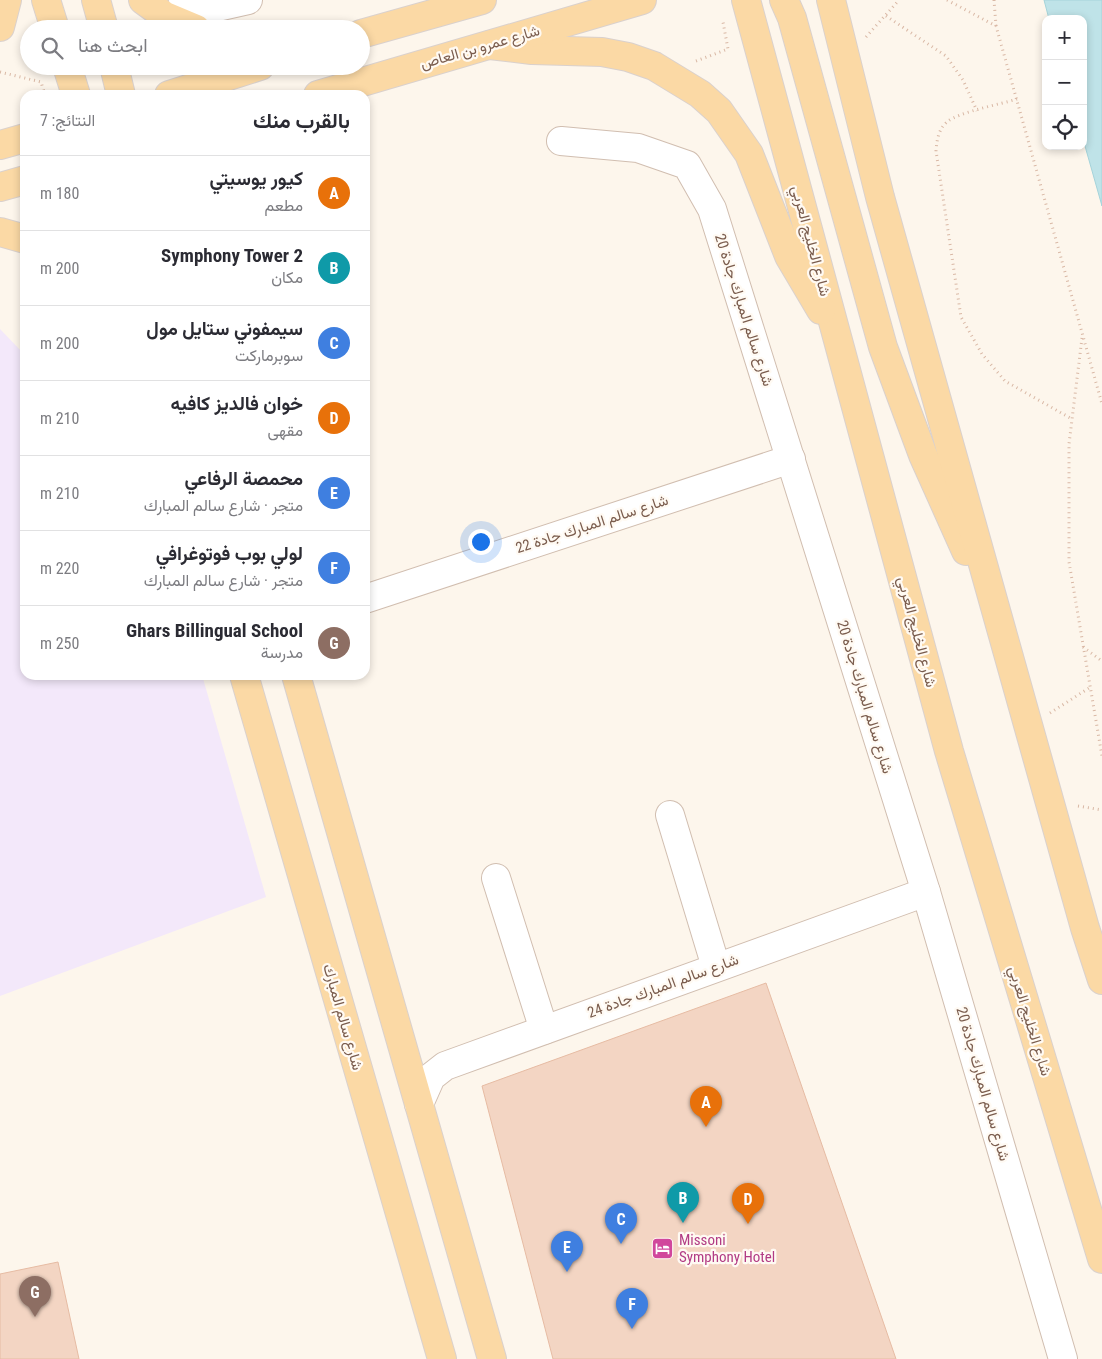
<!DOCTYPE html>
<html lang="ar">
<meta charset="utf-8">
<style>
body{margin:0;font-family:"Roboto Condensed",Vazirmatn,sans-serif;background:#f7f7f7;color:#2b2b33;direction:rtl}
.controls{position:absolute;right:15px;top:15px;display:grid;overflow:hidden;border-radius:10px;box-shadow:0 2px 8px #0003}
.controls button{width:45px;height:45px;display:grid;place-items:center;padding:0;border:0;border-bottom:1px solid #e1e1e2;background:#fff;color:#2b2b33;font:25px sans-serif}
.you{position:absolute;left:480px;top:541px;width:18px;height:18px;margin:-12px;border:4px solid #fff;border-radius:50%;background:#1a73e8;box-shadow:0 0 0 8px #1a73e833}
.badge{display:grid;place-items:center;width:32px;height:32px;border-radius:50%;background:#111827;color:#fff;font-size:16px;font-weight:700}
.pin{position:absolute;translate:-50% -41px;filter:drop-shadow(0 1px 2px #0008)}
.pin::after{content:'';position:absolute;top:26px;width:18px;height:15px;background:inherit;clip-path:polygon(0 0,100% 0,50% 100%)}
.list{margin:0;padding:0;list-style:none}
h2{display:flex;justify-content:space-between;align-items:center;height:65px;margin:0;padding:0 20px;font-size:21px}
h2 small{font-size:16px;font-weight:400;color:#7c7c81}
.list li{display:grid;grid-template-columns:32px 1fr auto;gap:15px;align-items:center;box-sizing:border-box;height:75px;padding:0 20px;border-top:1px solid #e1e1e2}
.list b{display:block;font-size:19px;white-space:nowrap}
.list p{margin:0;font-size:16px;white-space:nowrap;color:#7c7c81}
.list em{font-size:16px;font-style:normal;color:#7c7c81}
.icon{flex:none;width:28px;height:28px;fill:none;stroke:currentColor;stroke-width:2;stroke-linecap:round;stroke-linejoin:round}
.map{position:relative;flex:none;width:1102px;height:1359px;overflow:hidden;direction:ltr}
.search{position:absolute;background:#fff;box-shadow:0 2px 8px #0003;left:20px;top:20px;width:350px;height:55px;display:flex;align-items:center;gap:12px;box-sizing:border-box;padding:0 18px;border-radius:28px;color:#7c7c81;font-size:19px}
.panel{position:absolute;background:#fff;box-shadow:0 2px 8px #0003;left:20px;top:90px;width:350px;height:590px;border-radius:15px;direction:rtl}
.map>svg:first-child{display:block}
</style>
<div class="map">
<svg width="1102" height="1359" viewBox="0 0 1102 1359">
<rect width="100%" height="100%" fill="#fdf6ec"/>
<path fill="#f3e8fa" d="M0,329L25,355V675H202L266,897L0,996Z"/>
<path fill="#bfe3e8" stroke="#a5d3da" d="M1044,0H1102V206L1083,139V19H1049Z"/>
<g fill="#f3d5c3" stroke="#e6bba3">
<path d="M766,983L896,1359H553L482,1086Z"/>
<path d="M58,1262L79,1359H0V1274Z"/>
</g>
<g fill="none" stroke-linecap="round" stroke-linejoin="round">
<defs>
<g id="minor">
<path d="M183,0L208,9L248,0"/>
<path d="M561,141L638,148L687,165L712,209L926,892L1063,1359"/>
<path d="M365,599L791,459"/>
<path d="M670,815L716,967"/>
<path d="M496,878L544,1030"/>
<path d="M419,1104L431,1077L445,1066L926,892"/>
</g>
<g id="major">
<path d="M46,0L55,29"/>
<path d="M96,0L104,29"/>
<path d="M143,0L165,16L196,29"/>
<path d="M746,0L949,751L1102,1259"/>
<path d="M784,0L792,18L883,347L923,455L966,551"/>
<path d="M831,0L880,197L1085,928L1102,980"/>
<path d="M0,27L7,0"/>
<path d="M361,34L482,0"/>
<path d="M490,45L532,50L602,52L628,57L654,66L700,94L719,111L749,154L789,256L821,310"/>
<path d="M67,66L76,95"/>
<path d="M114,66L121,95"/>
<path d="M169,95L260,66"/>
<path d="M318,95L642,0"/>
<path d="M0,145L25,138"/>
<path d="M0,187L25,180"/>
<path d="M0,232L25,239"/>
<path d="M244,675L442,1359"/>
<path d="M296,675L492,1359"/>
</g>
</defs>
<use href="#minor" stroke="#d1beb0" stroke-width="30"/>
<use href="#major" stroke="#dad1cd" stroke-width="30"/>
<g stroke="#d9b8a5" stroke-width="3" stroke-dasharray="1 4" stroke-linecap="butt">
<path d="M947,0L996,26L1102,404"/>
<path d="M994,0L996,26"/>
<path d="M886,16L946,56L963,80L977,111"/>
<path d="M866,37L899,0"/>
<path d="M696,61L728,49L723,22"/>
<path d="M0,72L41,82L45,95"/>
<path d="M141,72L150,69"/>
<path d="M1017,99C1002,104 958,112 947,122C938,130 937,140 936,151L961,317L982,354L1005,381L1072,419"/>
<path d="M1082,338L1069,444V562L1102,756"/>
<path d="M1083,647L1102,661"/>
<path d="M1050,713L1089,688"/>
<path d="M1078,806L1102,810"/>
</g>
<use href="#minor" stroke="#fff" stroke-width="28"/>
<use href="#major" stroke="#fbd9a5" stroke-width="28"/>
</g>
<defs>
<symbol id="hotel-square" viewBox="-11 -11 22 22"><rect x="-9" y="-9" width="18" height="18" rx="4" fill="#d1479c" stroke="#fffaf3"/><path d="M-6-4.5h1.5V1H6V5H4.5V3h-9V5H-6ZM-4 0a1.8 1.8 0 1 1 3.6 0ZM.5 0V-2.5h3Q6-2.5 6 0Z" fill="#fff"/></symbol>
</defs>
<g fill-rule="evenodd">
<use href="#hotel-square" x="650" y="1236" width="25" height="25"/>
</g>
<g text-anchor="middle" stroke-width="4.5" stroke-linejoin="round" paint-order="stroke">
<g font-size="15" fill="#7a5c4d" stroke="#fffaf3">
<text transform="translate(480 47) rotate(-16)" y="5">شارع عمرو بن العاص</text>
<text transform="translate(811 241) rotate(75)" y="5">شارع الخليج العربي</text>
<text transform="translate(744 310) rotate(72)" y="5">شارع سالم المبارك جادة 20</text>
<text transform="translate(592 524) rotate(-18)" y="5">شارع سالم المبارك جادة 22</text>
<text transform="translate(917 632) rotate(75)" y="5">شارع الخليج العربي</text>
<text transform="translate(865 697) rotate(73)" y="5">شارع سالم المبارك جادة 20</text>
<text transform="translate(663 986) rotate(-20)" y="5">شارع سالم المبارك جادة 24</text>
<text transform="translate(343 1017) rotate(74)" y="5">شارع سالم المبارك</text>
<text transform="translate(1030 1021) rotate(73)" y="5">شارع الخليج العربي</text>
<text transform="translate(983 1084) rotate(74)" y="5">شارع سالم المبارك جادة 20</text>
</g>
<g font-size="15" fill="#b23c85" stroke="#fffaf3" text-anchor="start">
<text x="679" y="1245">Missoni<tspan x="679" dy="17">Symphony Hotel</tspan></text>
</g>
</g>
</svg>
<div class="controls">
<button>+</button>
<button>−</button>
<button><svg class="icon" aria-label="locate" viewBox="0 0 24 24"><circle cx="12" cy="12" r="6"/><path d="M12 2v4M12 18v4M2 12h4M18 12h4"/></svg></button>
</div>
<div class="you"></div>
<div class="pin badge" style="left:706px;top:1127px;background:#e8710a">A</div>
<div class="pin badge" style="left:683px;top:1223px;background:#0f9aa8">B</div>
<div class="pin badge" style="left:621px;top:1244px;background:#3f7fe0">C</div>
<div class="pin badge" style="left:748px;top:1224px;background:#e8710a">D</div>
<div class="pin badge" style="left:567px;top:1272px;background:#3f7fe0">E</div>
<div class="pin badge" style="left:632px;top:1329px;background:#3f7fe0">F</div>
<div class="pin badge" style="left:35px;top:1317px;background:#8d6e63">G</div>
<div class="search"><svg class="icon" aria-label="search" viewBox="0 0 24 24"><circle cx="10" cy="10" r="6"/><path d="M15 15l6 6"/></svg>ابحث هنا</div>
<section class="panel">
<h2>بالقرب منك<small>النتائج: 7</small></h2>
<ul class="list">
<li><span class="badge" style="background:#e8710a">A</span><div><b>كيور يوسيتي</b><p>مطعم</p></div><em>180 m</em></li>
<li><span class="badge" style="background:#0f9aa8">B</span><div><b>Symphony Tower 2</b><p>مكان</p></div><em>200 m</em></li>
<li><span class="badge" style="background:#3f7fe0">C</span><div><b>سيمفوني ستايل مول</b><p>سوبرماركت</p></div><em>200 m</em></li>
<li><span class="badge" style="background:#e8710a">D</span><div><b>خوان فالديز كافيه</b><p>مقهى</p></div><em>210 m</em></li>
<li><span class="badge" style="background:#3f7fe0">E</span><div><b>محمصة الرفاعي</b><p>متجر · شارع سالم المبارك</p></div><em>210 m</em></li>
<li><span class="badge" style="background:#3f7fe0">F</span><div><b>لولي بوب فوتوغرافي</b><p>متجر · شارع سالم المبارك</p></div><em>220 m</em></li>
<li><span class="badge" style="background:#8d6e63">G</span><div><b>Ghars Billingual School</b><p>مدرسة</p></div><em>250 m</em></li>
</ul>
</section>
</div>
